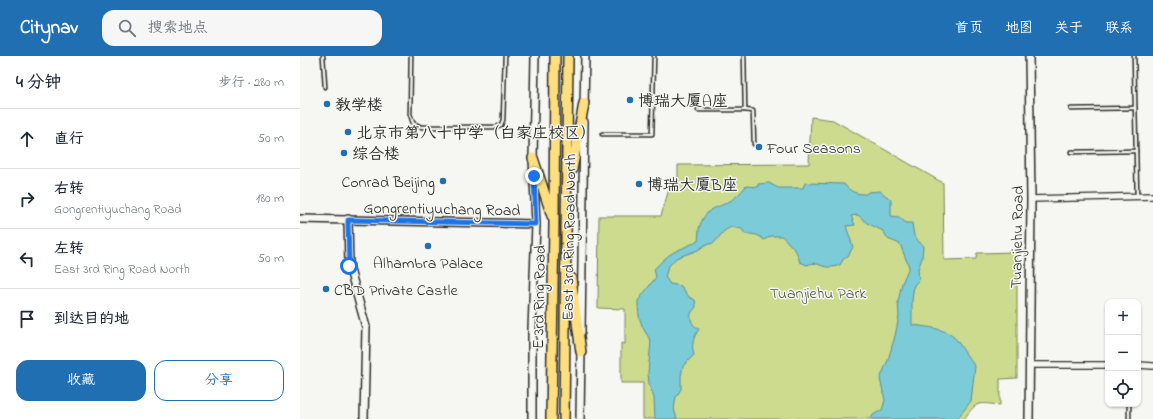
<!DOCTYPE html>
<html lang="zh">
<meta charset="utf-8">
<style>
body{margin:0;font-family:"Indie Flower","LXGW WenKai TC",sans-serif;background:#f6f6f7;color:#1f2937}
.controls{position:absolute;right:12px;bottom:12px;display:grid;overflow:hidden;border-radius:8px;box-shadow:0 1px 3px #0004}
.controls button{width:36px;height:36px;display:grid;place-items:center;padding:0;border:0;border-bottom:1px solid #e0e1e3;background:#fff;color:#1f2937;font:20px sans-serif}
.stop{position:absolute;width:12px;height:12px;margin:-9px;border:3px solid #1a73e8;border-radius:50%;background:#fff}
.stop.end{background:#1a73e8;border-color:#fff;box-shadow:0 1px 4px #0008}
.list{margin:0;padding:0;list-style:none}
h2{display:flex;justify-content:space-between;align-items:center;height:52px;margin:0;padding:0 16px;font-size:17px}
h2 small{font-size:13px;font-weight:400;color:#747a83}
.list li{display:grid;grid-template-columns:26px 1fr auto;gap:12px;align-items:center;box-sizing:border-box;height:60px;padding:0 16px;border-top:1px solid #e0e1e3}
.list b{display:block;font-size:15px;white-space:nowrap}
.list p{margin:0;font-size:13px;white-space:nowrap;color:#747a83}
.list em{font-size:13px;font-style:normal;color:#747a83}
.actions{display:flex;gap:8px;padding:12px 16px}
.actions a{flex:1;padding:9px 0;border:1px solid #1f6fb2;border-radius:12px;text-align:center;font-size:14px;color:#1f6fb2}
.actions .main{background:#1f6fb2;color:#fff}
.icon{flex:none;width:22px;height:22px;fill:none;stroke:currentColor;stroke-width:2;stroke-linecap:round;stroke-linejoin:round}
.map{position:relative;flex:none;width:853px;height:363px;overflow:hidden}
header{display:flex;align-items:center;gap:24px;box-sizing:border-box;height:56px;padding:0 20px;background:#1f6fb2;color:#fff}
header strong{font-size:19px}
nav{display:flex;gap:22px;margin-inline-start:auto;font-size:14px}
.search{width:280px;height:36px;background:#f6f6f7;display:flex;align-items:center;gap:10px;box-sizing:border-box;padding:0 14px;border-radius:12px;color:#747a83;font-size:15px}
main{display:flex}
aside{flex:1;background:#fff}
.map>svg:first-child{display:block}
</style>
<header>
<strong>Citynav</strong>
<div class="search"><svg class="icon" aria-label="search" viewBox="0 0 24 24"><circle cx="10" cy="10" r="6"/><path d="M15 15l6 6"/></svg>搜索地点</div>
<nav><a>首页</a><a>地图</a><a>关于</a><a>联系</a></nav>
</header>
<main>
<aside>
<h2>4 分钟<small>步行 · 280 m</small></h2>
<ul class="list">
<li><svg class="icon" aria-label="ahead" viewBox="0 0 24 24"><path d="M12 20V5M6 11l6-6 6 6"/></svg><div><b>直行</b></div><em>50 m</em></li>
<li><svg class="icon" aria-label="right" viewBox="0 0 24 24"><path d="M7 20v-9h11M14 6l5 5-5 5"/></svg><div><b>右转</b><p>Gongrentiyuchang Road</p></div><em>180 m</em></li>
<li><svg class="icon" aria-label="left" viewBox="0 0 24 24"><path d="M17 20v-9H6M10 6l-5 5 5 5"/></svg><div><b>左转</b><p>East 3rd Ring Road North</p></div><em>50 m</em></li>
<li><svg class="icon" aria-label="arrive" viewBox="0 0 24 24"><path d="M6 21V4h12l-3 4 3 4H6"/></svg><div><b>到达目的地</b></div></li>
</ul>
<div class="actions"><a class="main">收藏</a><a>分享</a></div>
</aside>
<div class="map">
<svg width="853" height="363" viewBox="0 0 853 363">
<rect width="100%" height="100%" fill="#f6f6f2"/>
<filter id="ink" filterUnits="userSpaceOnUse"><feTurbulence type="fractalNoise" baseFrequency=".025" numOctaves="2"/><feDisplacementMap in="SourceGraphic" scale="8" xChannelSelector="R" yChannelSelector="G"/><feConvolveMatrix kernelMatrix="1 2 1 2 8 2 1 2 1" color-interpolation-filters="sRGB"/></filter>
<g filter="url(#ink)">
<path fill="#ccdb8e" stroke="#7c835c" d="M511,61L533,64L643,127L644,204L676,203L677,197L717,196V322L700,323V349C677,347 678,344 664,363H343V327H321V287L325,288V253L298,252L299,160H361L371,126L378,125V109L509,108Z"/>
<path fill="#7ccbd8" stroke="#5c8b93" d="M469,127L478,132H503L505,127L544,128C550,136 556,138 566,138L568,136L580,135L591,144V160L599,161L606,167H612L614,180L623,190L622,202L618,213L619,224L614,229L612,244V269C627,271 649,272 658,286C664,295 668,302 675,310L671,345L657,363H571L573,359L582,354L585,344L580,323L588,304L595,280L599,260L598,246L602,227L609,211L600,188L588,183L583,175L567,167L558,159L551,160L555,169L546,170L553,191L548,200L544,202L540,209C537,210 533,211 530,211C521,212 517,204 507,209L500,206L496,195L482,180H471L464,184C458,178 453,178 445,178L442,173L431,171L424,175L414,187L405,189L398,194L376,202L368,211L365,221L370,228L381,230L389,241L395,244L396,251L391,257C390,264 392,269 399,273C393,282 391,289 394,299L383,310L381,320V333L376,341L374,353L377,363H355L354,342L349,328L348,316L351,285C341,270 338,263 338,245L356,221L354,213C361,207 366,200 374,196C382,192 390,189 398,185C399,180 398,174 400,169C407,151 416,153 430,145C437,141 441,136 446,130L458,131V128Z"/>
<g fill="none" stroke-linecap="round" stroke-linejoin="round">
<defs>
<g id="service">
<path d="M23,0L25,31"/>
<path d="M111,0L110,58L113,67L121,71H195L201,69L203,64L205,0"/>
<path d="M834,0L837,140"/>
<path d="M771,53L835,52"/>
<path d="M398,54H445L444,0"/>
<path d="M445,54L453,55L454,88"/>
<path d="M302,78H352L354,0"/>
<path d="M771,96L836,95"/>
<path d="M829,363V348"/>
</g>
<g id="minor">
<path d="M731,143L853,140"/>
<path d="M730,309H808"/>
<path d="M838,309L853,310"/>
</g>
<g id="tertiary">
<path d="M729,0L731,143L729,363"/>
<path d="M284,52L285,0"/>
<path d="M0,163L236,168"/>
<path d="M48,163L49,210L66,271L64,363"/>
<path d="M281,276L284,66"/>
<path d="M232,363V273L236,168L233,102L235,0"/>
<path d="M280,363L281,292"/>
</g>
<g id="trunk">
<path d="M233,102L252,160"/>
<path d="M272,114L284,47"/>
<path d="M271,222L281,296"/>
<path d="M251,363L254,168L255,0"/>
<path d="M264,363L268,0"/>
</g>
</defs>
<use href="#service" stroke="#2b2b2b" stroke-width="5.5"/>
<use href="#minor" stroke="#2b2b2b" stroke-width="8"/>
<use href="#tertiary" stroke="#2b2b2b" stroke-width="10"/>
<use href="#trunk" stroke="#2b2b2b" stroke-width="12"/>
<use href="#service" stroke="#f6f6f2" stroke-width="2.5"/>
<use href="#minor" stroke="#f6f6f2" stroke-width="5.5"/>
<use href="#tertiary" stroke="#f6f6f2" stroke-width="7"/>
<use href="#trunk" stroke="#fedf80" stroke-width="9"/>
</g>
</g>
<g fill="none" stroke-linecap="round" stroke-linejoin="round" filter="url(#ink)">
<path stroke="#1a73e8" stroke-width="5" d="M49,210L48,164L236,168L234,120"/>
</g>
<g fill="#1f6fb2" stroke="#f6f6f2" stroke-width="1.5">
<circle cx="330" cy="44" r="4"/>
<circle cx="27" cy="48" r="4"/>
<circle cx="48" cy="76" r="4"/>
<circle cx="459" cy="91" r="4"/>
<circle cx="44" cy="97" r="4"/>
<circle cx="143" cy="125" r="4"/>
<circle cx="339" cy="128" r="4"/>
<circle cx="128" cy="190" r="4"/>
<circle cx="26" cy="233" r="4"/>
</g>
<g text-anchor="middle" stroke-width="3" stroke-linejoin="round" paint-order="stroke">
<g font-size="16" fill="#2b2b2b" stroke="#f6f6f2" text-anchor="start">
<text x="338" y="50">博瑞大厦A座</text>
<text x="35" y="54">教学楼</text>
<text x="56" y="82">北京市第八十中学（白家庄校区）</text>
<text x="467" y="97">Four Seasons</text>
<text x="52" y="103">综合楼</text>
<text x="135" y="131" text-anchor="end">Conrad Beijing</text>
<text x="347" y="134">博瑞大厦B座</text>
<text x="128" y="212" text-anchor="middle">Alhambra Palace</text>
<text x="34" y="239">CBD Private Castle</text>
</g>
<g font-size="16" fill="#2b2b2b" stroke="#f6f6f2">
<text transform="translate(142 152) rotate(1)" y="6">Gongrentiyuchang Road</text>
<text transform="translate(268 181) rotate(-89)" y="6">East 3rd Ring Road North</text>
<text transform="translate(716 181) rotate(-89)" y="6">Tuanjiehu Road</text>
<text transform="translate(238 241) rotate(-89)" y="6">E 3rd Ring Road</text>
</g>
<g font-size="16" fill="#535744" stroke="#f6f6f2">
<text x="518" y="242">Tuanjiehu Park</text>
</g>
</g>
</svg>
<div class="controls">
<button>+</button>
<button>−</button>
<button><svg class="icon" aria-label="locate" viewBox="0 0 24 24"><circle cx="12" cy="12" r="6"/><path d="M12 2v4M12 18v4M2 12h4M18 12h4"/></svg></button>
</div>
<div class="stop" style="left:49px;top:210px"></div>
<div class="stop end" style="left:234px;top:120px"></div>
</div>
</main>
